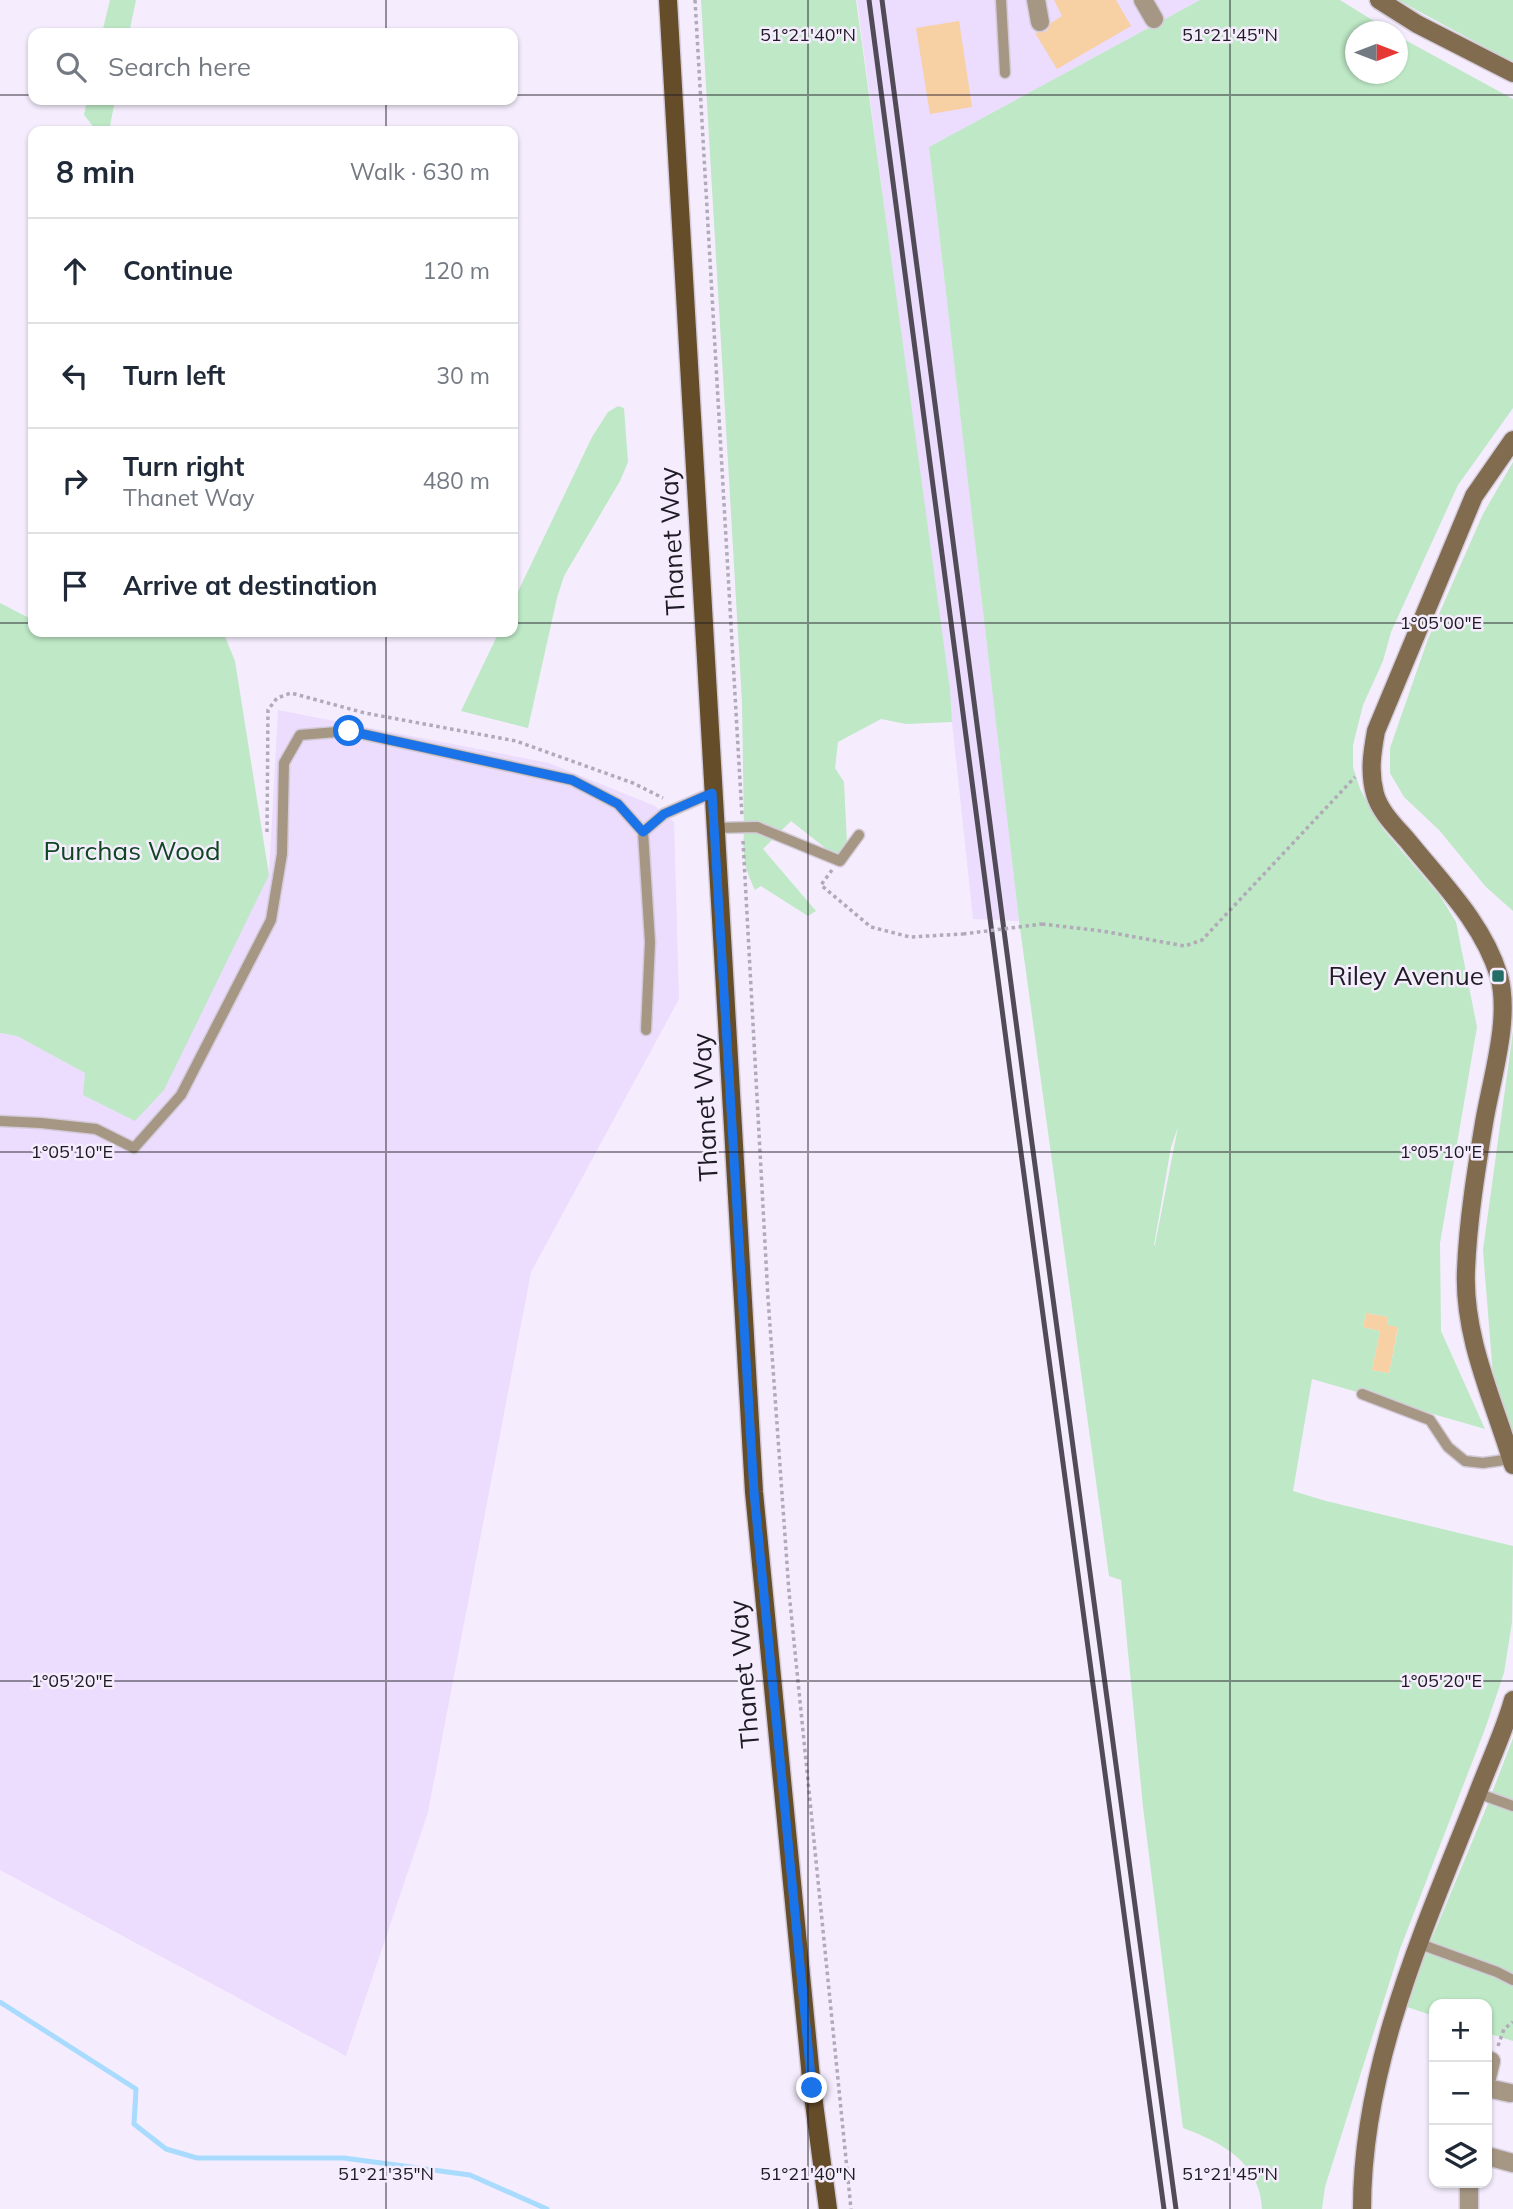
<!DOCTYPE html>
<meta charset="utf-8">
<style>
body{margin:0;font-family:Mulish,sans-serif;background:#f6f6f7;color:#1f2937}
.controls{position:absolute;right:21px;bottom:21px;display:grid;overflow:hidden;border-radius:14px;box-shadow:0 2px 5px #0004}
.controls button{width:63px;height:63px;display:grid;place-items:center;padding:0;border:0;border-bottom:2px solid #e0e1e3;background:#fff;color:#1f2937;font:35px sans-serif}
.compass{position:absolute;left:1345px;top:21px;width:63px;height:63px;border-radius:50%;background:#fff;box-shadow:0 2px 5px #0004;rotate:90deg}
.stop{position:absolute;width:21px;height:21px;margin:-16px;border:5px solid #1a73e8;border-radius:50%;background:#fff}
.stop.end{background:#1a73e8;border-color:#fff;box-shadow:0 2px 7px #0008}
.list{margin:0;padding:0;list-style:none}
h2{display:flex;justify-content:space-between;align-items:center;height:91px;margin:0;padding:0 28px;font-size:30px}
h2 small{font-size:23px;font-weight:400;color:#747a83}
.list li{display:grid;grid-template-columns:46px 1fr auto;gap:21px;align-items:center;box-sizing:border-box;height:105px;padding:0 28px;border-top:2px solid #e0e1e3}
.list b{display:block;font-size:26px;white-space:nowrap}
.list p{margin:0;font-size:23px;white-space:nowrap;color:#747a83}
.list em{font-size:23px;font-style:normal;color:#747a83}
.icon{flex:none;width:38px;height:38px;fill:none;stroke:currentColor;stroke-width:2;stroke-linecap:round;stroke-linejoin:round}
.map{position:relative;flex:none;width:1513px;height:2209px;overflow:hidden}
.search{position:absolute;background:#fff;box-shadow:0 2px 5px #0004;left:28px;top:28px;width:490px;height:77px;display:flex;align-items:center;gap:18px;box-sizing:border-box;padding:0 24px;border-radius:14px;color:#747a83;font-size:26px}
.panel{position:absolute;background:#fff;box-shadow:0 2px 5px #0004;left:28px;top:126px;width:490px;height:511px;border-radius:14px}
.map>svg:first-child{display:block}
</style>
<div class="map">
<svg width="1513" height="2209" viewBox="0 0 1513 2209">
<rect width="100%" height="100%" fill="#f5edfd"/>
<g fill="#ecdcfe">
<path d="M857,0H1200L929,147L1019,921L973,919L952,722Z"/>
<path d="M278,710L549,763L655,806L674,822L679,999L531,1272L428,1812L346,2056L0,1870V1033L17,1036L85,1073L269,875Z"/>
</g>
<g fill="#bee8c6" fill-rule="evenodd">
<path d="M110,0H136L129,33H102Z"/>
<path d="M701,0H856L950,690L952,722L906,724L881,719L838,742L835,768L844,782L847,844L840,856L833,854L791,821L763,849L816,911L808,916L761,886L755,890C745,870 742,855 744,832L742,702Z"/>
<path d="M1200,0H1340L1390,31L1356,32V74H1398V36L1513,99V408L1458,485L1391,632L1383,661L1363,705L1353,745V767L1360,789L1367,802L1383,829L1440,896L1456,922L1477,1027L1440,1243L1441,1331L1485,1429L1312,1379L1293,1491L1326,1501L1513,1546L1512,1622L1504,1673L1485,1729L1400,1949L1325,2187L1322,2209H1262C1260,2162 1221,2142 1183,2128L1143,1807L1121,1580L1109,1576L1019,921L929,147ZM1178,1127L1155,1245H1154L1171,1147ZM1366,1313L1388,1317L1387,1325L1398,1328L1389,1373L1372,1370L1380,1331L1363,1327Z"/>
<path d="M1398,0H1513V61L1505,58Z"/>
<path d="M87,100H115L109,131L96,130L84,115Z"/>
<path d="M618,406L624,408L628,462L620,481L564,576L557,598L528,728L461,711L499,632H513V602L592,437L608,412Z"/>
<path d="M1513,462V911L1486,887L1439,830L1404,797L1390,773V748L1428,639L1483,514Z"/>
<path d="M0,603L33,620V632L103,637L122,632H214L224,634L235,661L269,875L164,1090L135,1121L83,1095L85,1073L17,1036L0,1033Z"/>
<path d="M1513,1031V1436L1493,1376L1483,1250Z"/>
<path d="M1513,1738V2041L1487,2033V2004H1434V2016L1407,2007L1410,1991L1487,1806Z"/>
</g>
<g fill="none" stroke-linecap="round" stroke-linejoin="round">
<path stroke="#a8dbfe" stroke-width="5" d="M0,2002L136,2089L134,2124L166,2149L197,2158H344L470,2175L547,2209"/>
</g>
<g fill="#f7d0a4">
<path d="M1054,0H1116L1131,26L1057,69L1035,33L1047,31L1051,23L1062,16Z"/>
<path d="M959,21L972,107L930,114L916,28Z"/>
<path d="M1366,1313L1388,1317L1387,1325L1398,1327L1389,1373L1372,1370L1380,1331L1363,1327Z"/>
</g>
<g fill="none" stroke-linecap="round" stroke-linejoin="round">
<defs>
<g id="lane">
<path d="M1001,0L1005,73"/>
<path d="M714,828L757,827L840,861L859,835"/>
<path d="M646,1030L650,942L643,832L664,814L712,793"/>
<path d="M0,1121L41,1123L96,1129L134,1148L181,1095L271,920L282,854L284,763L300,735L349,731L572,780L618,804L643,832"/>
<path d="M1362,1394L1430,1420L1448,1447L1465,1461L1483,1463L1511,1459"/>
<path d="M1477,1793L1513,1806"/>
<path d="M1420,1944L1497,1972L1513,1980"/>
</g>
<g id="street">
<path d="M1036,0L1040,22"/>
<path d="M1143,0L1154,19"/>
<path d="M1487,2078L1491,2061"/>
<path d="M1487,2088L1510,2093"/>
<path d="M1487,2156L1513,2163"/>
<path d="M1469,2209V2183"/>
</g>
<g id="secondary">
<path d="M1379,0L1417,24L1513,73"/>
<path d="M1513,440L1474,496L1376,731C1372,753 1369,772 1375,794C1380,812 1396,827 1408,841C1442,883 1483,923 1499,976C1511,1019 1491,1080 1484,1123C1476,1171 1468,1221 1466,1270C1463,1338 1494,1401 1513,1465"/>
<path d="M1362,2209C1362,2064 1425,1927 1477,1795C1489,1763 1504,1732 1513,1700"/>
</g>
<path id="primary" d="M668,0L754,1492L812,2088L828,2209"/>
</defs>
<use href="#lane" stroke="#d3cbda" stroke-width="13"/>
<use href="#street" stroke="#d3cbda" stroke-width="21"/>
<use href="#secondary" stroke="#d3cbda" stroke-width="21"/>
<use href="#primary" stroke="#d3cbda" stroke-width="21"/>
<g stroke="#b1aab8" stroke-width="3.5" stroke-dasharray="3.5 3.5" stroke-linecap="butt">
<path d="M695,0L742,816"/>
<path d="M267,832L268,710L277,698L291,693L365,713L516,741L633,783L663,798"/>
<path d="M743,841L768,1298L789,1592L851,2209"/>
<path d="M832,870L821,885L871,927L910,937L963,934"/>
<path d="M1042,924L1102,931L1185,946L1202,940L1355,777"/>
<path d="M1498,2046L1504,2029L1513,2022"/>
</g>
<use href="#lane" stroke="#a69784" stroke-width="10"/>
<use href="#street" stroke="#a69784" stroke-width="18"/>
<use href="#secondary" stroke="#816c4f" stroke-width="18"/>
<use href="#primary" stroke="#664d2a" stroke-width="18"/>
<g stroke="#504b56" stroke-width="5">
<path d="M869,0L1017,1123L1164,2209"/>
<path d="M882,0L1029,1121L1176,2209"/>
</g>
<path stroke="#b1aab8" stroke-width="3.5" stroke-dasharray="3.5 3.5" stroke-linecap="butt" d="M963,934L1042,924"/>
</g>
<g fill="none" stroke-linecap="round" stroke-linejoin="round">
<path stroke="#1a73e8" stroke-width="9" d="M349,731L572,780L618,804L643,832L664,814L712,793L754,1492L812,2088"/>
</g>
<path fill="none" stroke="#1f1b24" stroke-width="2" stroke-opacity="0.45" d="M386,0V33M808,0V2209M1230,0V2209M0,95H33M513,95H1513M386,100V131M0,623H33M513,623H1513M386,632V2209M0,1152H1513M0,1681H1513"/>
<rect fill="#256e68" stroke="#f5edfd" stroke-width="2.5" x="1491" y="969" width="14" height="14" rx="3.5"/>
<g text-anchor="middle" stroke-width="5" stroke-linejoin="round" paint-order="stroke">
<g font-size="26" fill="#1f1b24" stroke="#f5edfd">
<text transform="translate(672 541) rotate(-93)" y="9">Thanet Way</text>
<text transform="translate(705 1107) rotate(-93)" y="9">Thanet Way</text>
<text transform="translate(744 1674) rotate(-95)" y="9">Thanet Way</text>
</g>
<g font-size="26" fill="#104522" stroke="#f5edfd">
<text x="132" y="860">Purchas Wood</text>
</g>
<g font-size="26" fill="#1f1b24" stroke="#f5edfd" text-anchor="end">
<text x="1484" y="985">Riley Avenue</text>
</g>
</g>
<g font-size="18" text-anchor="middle" fill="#1f1b24" stroke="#f5edfd" stroke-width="5" stroke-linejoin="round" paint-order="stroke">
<text x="808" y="41">51°21'40"N</text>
<text x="1230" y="41">51°21'45"N</text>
<text x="1441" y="629">1°05'00"E</text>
<text x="1441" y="1158">1°05'10"E</text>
<text x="72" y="1158">1°05'10"E</text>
<text x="1441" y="1687">1°05'20"E</text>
<text x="72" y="1687">1°05'20"E</text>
<text x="386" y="2180">51°21'35"N</text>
<text x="808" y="2180">51°21'40"N</text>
<text x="1230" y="2180">51°21'45"N</text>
</g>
</svg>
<div class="controls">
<button>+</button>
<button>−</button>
<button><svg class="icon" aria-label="layers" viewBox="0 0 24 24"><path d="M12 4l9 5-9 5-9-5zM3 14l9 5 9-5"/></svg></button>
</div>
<svg class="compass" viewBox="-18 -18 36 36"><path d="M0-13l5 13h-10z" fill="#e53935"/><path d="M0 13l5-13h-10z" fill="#747a83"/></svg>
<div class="stop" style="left:349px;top:731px"></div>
<div class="stop end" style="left:812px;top:2088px"></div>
<div class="search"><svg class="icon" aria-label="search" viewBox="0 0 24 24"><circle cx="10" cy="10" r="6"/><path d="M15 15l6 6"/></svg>Search here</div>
<section class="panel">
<h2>8 min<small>Walk · 630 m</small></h2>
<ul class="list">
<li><svg class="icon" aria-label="ahead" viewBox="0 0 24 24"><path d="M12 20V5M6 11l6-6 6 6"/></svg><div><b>Continue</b></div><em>120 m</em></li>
<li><svg class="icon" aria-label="left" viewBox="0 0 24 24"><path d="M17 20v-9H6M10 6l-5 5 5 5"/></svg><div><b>Turn left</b></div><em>30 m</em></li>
<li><svg class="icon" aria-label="right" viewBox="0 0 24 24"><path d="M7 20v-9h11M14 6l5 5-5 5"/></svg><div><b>Turn right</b><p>Thanet Way</p></div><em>480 m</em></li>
<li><svg class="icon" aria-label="arrive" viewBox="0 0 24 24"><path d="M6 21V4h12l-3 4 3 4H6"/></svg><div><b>Arrive at destination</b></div></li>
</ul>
</section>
</div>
